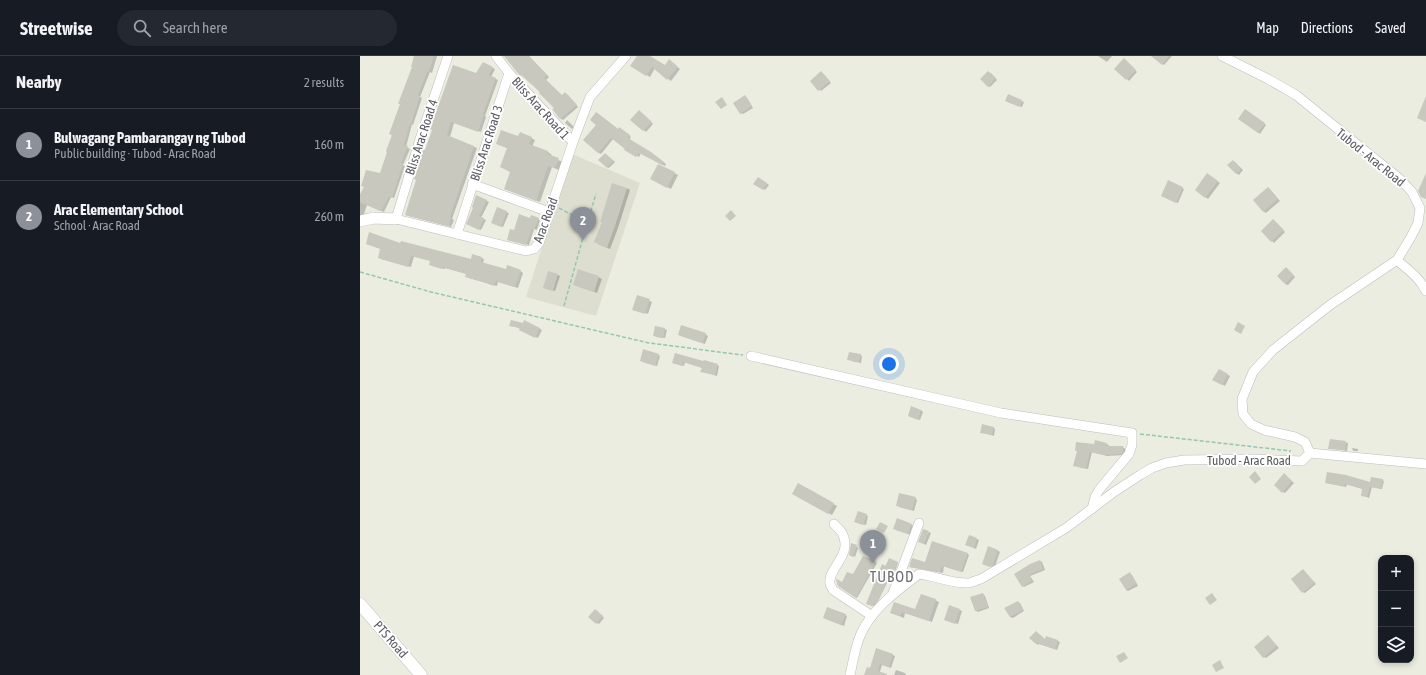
<!DOCTYPE html>
<meta charset="utf-8">
<style>
body{margin:0;font-family:"Asap Condensed",sans-serif;background:#242831;color:#f1f3f6}
.controls{position:absolute;right:12px;bottom:12px;display:grid;overflow:hidden;border-radius:8px;box-shadow:0 2px 6px #0003}
.controls button{width:36px;height:36px;display:grid;place-items:center;padding:0;border:0;border-bottom:1px solid #363941;background:#171b24;color:#f1f3f6;font:20px sans-serif}
.you{position:absolute;left:529px;top:308px;width:14px;height:14px;margin:-10px;border:3px solid #fff;border-radius:50%;background:#1a73e8;box-shadow:0 0 0 6px #1a73e833}
.badge{display:grid;place-items:center;width:26px;height:26px;border-radius:50%;background:#8c9099;color:#fff;font-size:13px;font-weight:700}
.pin{position:absolute;translate:-50% -33px;filter:drop-shadow(0 1px 2px #0008)}
.pin::after{content:'';position:absolute;top:21px;width:14px;height:12px;background:inherit;clip-path:polygon(0 0,100% 0,50% 100%)}
.list{margin:0;padding:0;list-style:none}
h2{display:flex;justify-content:space-between;align-items:center;height:52px;margin:0;padding:0 16px;font-size:17px}
h2 small{font-size:13px;font-weight:400;color:#9ea1a6}
.list li{display:grid;grid-template-columns:26px 1fr auto;gap:12px;align-items:center;box-sizing:border-box;height:72px;padding:0 16px;border-top:1px solid #363941}
.list b{display:block;font-size:15px;white-space:nowrap}
.list p{margin:0;font-size:13px;white-space:nowrap;color:#9ea1a6}
.list em{font-size:13px;font-style:normal;color:#9ea1a6}
.icon{flex:none;width:22px;height:22px;fill:none;stroke:currentColor;stroke-width:2;stroke-linecap:round;stroke-linejoin:round}
.map{position:relative;flex:none;width:1066px;height:619px;overflow:hidden}
header{display:flex;align-items:center;gap:24px;box-sizing:border-box;height:56px;padding:0 20px;background:#171b24;border-bottom:1px solid #363941}
header strong{font-size:19px}
nav{display:flex;gap:22px;margin-inline-start:auto;font-size:14px}
.search{width:280px;height:36px;background:#242831;display:flex;align-items:center;gap:10px;box-sizing:border-box;padding:0 14px;border-radius:22px;color:#9ea1a6;font-size:15px}
main{display:flex}
aside{flex:1;background:#171b24}
.map>svg:first-child{display:block}
</style>
<header>
<strong>Streetwise</strong>
<div class="search"><svg class="icon" aria-label="search" viewBox="0 0 24 24"><circle cx="10" cy="10" r="6"/><path d="M15 15l6 6"/></svg>Search here</div>
<nav><a>Map</a><a>Directions</a><a>Saved</a></nav>
</header>
<main>
<aside>
<h2>Nearby<small>2 results</small></h2>
<ul class="list">
<li><span class="badge">1</span><div><b>Bulwagang Pambarangay ng Tubod</b><p>Public building · Tubod - Arac Road</p></div><em>160 m</em></li>
<li><span class="badge">2</span><div><b>Arac Elementary School</b><p>School · Arac Road</p></div><em>260 m</em></li>
</ul>
</aside>
<div class="map">
<svg width="1066" height="619" viewBox="0 0 1066 619">
<rect width="100%" height="100%" fill="#ecede1"/>
<path fill="#ddddd0" d="M212,98L280,127L236,260L166,241Z"/>
<g fill="#0003">
<path d="M55,0H77L72,17L70,16L60,41L62,42L53,69L52,68L46,91L50,93L43,109L45,110L34,142L31,141L24,156L7,149L4,158L0,160V141L21,118L33,80L30,78L41,48L39,47L53,11Z"/>
<path d="M145,0H169L189,21L186,24L202,40L205,37L208,39L218,51L203,64L201,63L194,54L196,52L164,20L161,19Z"/>
<path d="M278,0H288L305,10L313,7L320,13L311,25L295,12L290,21L272,10Z"/>
<path d="M738,0H752L747,6Z"/>
<path d="M792,0H812L804,9Z"/>
<path d="M766,5L777,16L769,25L767,23Z"/>
<path d="M123,7L135,13L131,21L138,24L125,60L126,61L121,76L94,67L90,81L117,92L92,163L94,164L91,171L49,160L46,159L66,95Z"/>
<path d="M631,17L637,24L630,31L628,30Z"/>
<path d="M463,18L471,27L461,35L451,25Z"/>
<path d="M385,40L387,42L393,52L383,58L380,57Z"/>
<path d="M648,40L664,46L662,51L648,46Z"/>
<path d="M887,56L906,69L900,78L898,76Z"/>
<path d="M237,57L259,74H262L271,81L269,84L294,99L306,108L305,110L281,97L279,101L266,94L254,82L241,98L239,97L224,84L237,68Z"/>
<path d="M281,57L293,68L286,76L272,64Z"/>
<path d="M207,64L214,71L212,73L205,67Z"/>
<path d="M159,81L171,82L175,84L172,91L188,96L192,99L191,101L203,106L199,114L192,111L180,146L145,133L151,116L147,92L137,88Z"/>
<path d="M247,99L255,106L249,112L247,111Z"/>
<path d="M875,106L883,114L879,119L876,117Z"/>
<path d="M298,109L318,119L311,133L291,123Z"/>
<path d="M850,120L860,127L848,143L836,134Z"/>
<path d="M398,122L409,129L405,134L395,128Z"/>
<path d="M267,132L270,134L258,172L250,193L238,188Z"/>
<path d="M822,132L824,133L818,147L804,141Z"/>
<path d="M909,132L920,145L906,157L903,155Z"/>
<path d="M117,140L129,146L121,162L126,164L121,174L110,169Z"/>
<path d="M146,156L149,157L143,171L135,168Z"/>
<path d="M171,163H178L180,164L177,174L174,173L169,189L148,184L154,175Z"/>
<path d="M915,166L925,176L914,187L902,175Z"/>
<path d="M7,188H41L111,205L113,199L124,203L123,207L146,214L160,215L163,217L158,232L138,226L137,230L109,222L107,218L85,212V213L72,210L71,205L54,200L51,211L21,203L22,193Z"/>
<path d="M928,214L935,221L928,229L925,228Z"/>
<path d="M198,219L200,220L195,235L187,233Z"/>
<path d="M238,221L242,223L237,237L217,230Z"/>
<path d="M278,240L292,246L288,258L274,253Z"/>
<path d="M164,265L182,274L178,282L160,274L161,273L153,270L163,268Z"/>
<path d="M304,273L307,274L305,282L296,281Z"/>
<path d="M345,278L348,280L345,288L321,280Z"/>
<path d="M298,299L300,300L297,310L283,306Z"/>
<path d="M316,299L357,309L359,310L357,320L344,316L343,312L325,306L324,310L315,307Z"/>
<path d="M500,299L502,300L501,307L491,305Z"/>
<path d="M859,314L870,320L865,330L854,324Z"/>
<path d="M561,354L563,356L560,364L551,361Z"/>
<path d="M633,371L635,373L634,380L621,376Z"/>
<path d="M970,384L988,387L987,395L969,392Z"/>
<path d="M746,388L749,389L748,391H763L765,393V397L763,399L747,400L732,396L728,413L716,410L735,390Z"/>
<path d="M992,392L998,393V395H993Z"/>
<path d="M926,420L934,427L925,437L923,436Z"/>
<path d="M1022,424L1024,425L1022,433L1012,431L1009,442L1002,439L1003,433L987,428L986,431L966,427H1011Z"/>
<path d="M438,428L477,450L472,459L433,438Z"/>
<path d="M555,442L557,444L554,455L539,451Z"/>
<path d="M506,459L508,460L506,469L498,467Z"/>
<path d="M537,463L554,470L551,479L536,474Z"/>
<path d="M569,476L571,477L566,489L562,487Z"/>
<path d="M617,483L619,484L616,493L606,489Z"/>
<path d="M492,488L498,492L495,501L490,498Z"/>
<path d="M637,494L640,496L635,510L633,511L625,509Z"/>
<path d="M607,497L609,499L603,516L584,510L583,517L550,511Z"/>
<path d="M503,501L517,507L497,542L478,529L494,520Z"/>
<path d="M529,503L538,507L534,518L532,517L518,545L514,550L507,548Z"/>
<path d="M680,505L682,506L685,514L670,520L674,526L664,531L663,530L655,518Z"/>
<path d="M943,514L956,528L945,537L943,536Z"/>
<path d="M770,518L772,519L778,530L768,535L766,534Z"/>
<path d="M623,538L625,540L629,552L618,556L616,555Z"/>
<path d="M575,544L579,546L572,566L545,557L544,562L531,557L556,555Z"/>
<path d="M658,546L660,547L664,555L653,562L650,561Z"/>
<path d="M600,554L602,555L598,568L586,564Z"/>
<path d="M237,555L244,562L239,568L237,567Z"/>
<path d="M485,559L487,560L484,570L466,563Z"/>
<path d="M908,580L919,592L906,602L904,601Z"/>
<path d="M670,582L698,585L700,586L697,594L679,588L678,589Z"/>
<path d="M517,593L535,600L531,612L522,609L519,619H505L510,613Z"/>
<path d="M536,614L545,617L546,619H534Z"/>
</g>
<g fill="#c8c8be">
<path d="M54,0H74L69,16H67L58,39L60,40L51,68H50L44,89L48,90L41,107L43,108L32,142L29,141L21,155H20L0,146V138L4,131L1,130L6,114L20,117L27,96L26,95L32,79L29,78L40,48H38L52,11H51Z"/>
<path d="M144,0H169L187,20L184,22L202,39L205,36L217,49L200,63L192,53L194,52L179,37L180,36L161,19L160,20Z"/>
<path d="M277,0H290L305,9L309,3L318,11L307,24L292,11L286,20L270,10Z"/>
<path d="M791,0H809L802,9Z"/>
<path d="M764,2L776,14L766,24L754,13Z"/>
<path d="M123,6L133,11L129,19L136,22L123,58H124L118,76L91,66L87,79L114,90L90,161H91L89,170L45,159L56,124L54,123L63,93L65,94L72,74L70,73L93,9L116,17Z"/>
<path d="M461,15L470,25L458,35L450,25Z"/>
<path d="M628,15L636,22L628,31L620,23Z"/>
<path d="M648,38L662,44L660,51L645,45Z"/>
<path d="M385,39L392,50L380,58L373,47Z"/>
<path d="M1066,40V66L1057,62Z"/>
<path d="M362,41L367,49L361,53L355,46Z"/>
<path d="M885,53L905,67L898,77L878,63Z"/>
<path d="M279,54L292,66L283,75L270,64Z"/>
<path d="M236,56L258,73L259,71L270,79L268,82L291,96L304,106L302,109L279,97L276,101L264,94L265,93L251,82L238,97L223,84L236,69L230,64Z"/>
<path d="M141,74L158,80L160,76L172,81L169,88L188,95L187,98L199,102L195,112L188,110L176,145L144,133L150,116L140,111L147,92L136,88Z"/>
<path d="M245,97L253,105L247,112L238,104Z"/>
<path d="M873,104L881,113L876,118L867,109Z"/>
<path d="M298,108L315,116L307,132L290,123Z"/>
<path d="M847,117L858,125L845,142L835,134Z"/>
<path d="M1066,117V143L1061,141L1058,135Z"/>
<path d="M398,121L407,127L403,134L393,128Z"/>
<path d="M808,124L823,131L816,147L801,140Z"/>
<path d="M252,127L267,132L255,170L247,192L234,186L242,166H240Z"/>
<path d="M908,131L918,143L903,156L893,144Z"/>
<path d="M116,139L127,144L119,160L124,162L119,174L106,168L113,152L112,151Z"/>
<path d="M137,151L147,155L141,171L131,167Z"/>
<path d="M371,154L376,160L370,165L365,160Z"/>
<path d="M159,158L170,162L171,159L179,162L174,174L172,173L166,189L147,184L150,173L154,174Z"/>
<path d="M913,163L924,174L911,186L901,175Z"/>
<path d="M9,176L40,187L41,185L111,203L112,198L122,201L121,206L146,213L147,209L161,214L155,231L136,225L134,230L123,226L105,221L106,218L83,211L82,213L69,209L70,205L51,200L48,211L18,202L20,193L6,188Z"/>
<path d="M926,211L934,219L925,228L917,220Z"/>
<path d="M218,213L239,220L234,236L213,229Z"/>
<path d="M188,215L198,218L193,235L183,232Z"/>
<path d="M277,239L290,243L285,258L272,254Z"/>
<path d="M151,264L163,267L164,264L180,272L175,282L159,274L160,272L149,270Z"/>
<path d="M878,266L885,270L881,278L874,274Z"/>
<path d="M321,269L346,277L343,287L318,279Z"/>
<path d="M295,270L305,272L303,282L293,280Z"/>
<path d="M283,293L299,298L295,310L280,305Z"/>
<path d="M489,296L501,298L499,306L487,304Z"/>
<path d="M315,297L343,305L344,304L358,308L355,319L340,316L342,312L323,306L322,310L312,307Z"/>
<path d="M859,313L868,318L862,329L852,324Z"/>
<path d="M551,350L561,354L558,364L548,360Z"/>
<path d="M622,368L634,371L632,379L620,377Z"/>
<path d="M970,383L986,385L985,394L968,393Z"/>
<path d="M735,384L747,387L746,390H763V396L761,398L744,399L730,396L726,413L713,410L717,395H715L716,386L734,388Z"/>
<path d="M895,415L901,423L895,428L889,421Z"/>
<path d="M967,416L986,419L1010,426L1011,421L1023,423L1021,433L1010,431L1007,441L1001,440L1002,433L985,428L984,430L965,427Z"/>
<path d="M924,417L932,425L922,437L914,429Z"/>
<path d="M438,427L474,447L468,458L432,438Z"/>
<path d="M539,437L556,441L552,454L536,450Z"/>
<path d="M498,455L507,458L503,469L494,466Z"/>
<path d="M537,462L552,468L548,478L533,473Z"/>
<path d="M520,466L528,470L524,477L516,473Z"/>
<path d="M563,473L569,475L564,488L558,486Z"/>
<path d="M609,479L617,482L614,492L605,489Z"/>
<path d="M572,485L608,497L601,516L582,510L580,516L549,511L552,502L565,506Z"/>
<path d="M491,487L497,489L493,501L489,499Z"/>
<path d="M628,490L638,494L633,509L630,511L622,508Z"/>
<path d="M503,500L516,505L496,542L478,530L476,524L477,523L482,526L487,516L493,518Z"/>
<path d="M529,502L538,506L533,518L531,517L518,545L512,550L506,548L522,508L526,510Z"/>
<path d="M680,504L683,513L669,519L672,525L662,531L654,518L670,508Z"/>
<path d="M943,513L955,527L942,537L931,523Z"/>
<path d="M770,516L776,528L766,534L759,523Z"/>
<path d="M623,537L628,551L615,555L610,541Z"/>
<path d="M852,537L857,544L850,549L845,542Z"/>
<path d="M561,538L576,543L569,565L542,556L540,560L530,557L534,546L555,553Z"/>
<path d="M658,545L663,554L650,561L644,552Z"/>
<path d="M589,549L600,553L595,568L584,564Z"/>
<path d="M467,551L486,558L481,569L463,562Z"/>
<path d="M235,553L243,560L236,568L228,561Z"/>
<path d="M676,575L685,583L686,580L698,584L696,592L698,594L677,587L676,588L669,582Z"/>
<path d="M908,579L917,590L903,602L894,591Z"/>
<path d="M516,592L533,598L529,611L520,608L518,615L527,618V619H504L507,611L510,612Z"/>
<path d="M764,596L768,602L760,607L756,600Z"/>
<path d="M860,604L864,612L856,616L852,609Z"/>
</g>
<g fill="none" stroke-linecap="round" stroke-linejoin="round">
<defs>
<g id="minor">
<path d="M88,0L60,83L36,163L166,195L174,193L179,187L213,86L230,41L266,0"/>
<path d="M136,0L149,17L213,86"/>
<path d="M112,128L189,156"/>
<path d="M97,178L149,17"/>
<path d="M1037,204C1048,214 1059,221 1066,235"/>
<path d="M391,300L641,357L772,377V389L769,398L739,434L735,441L732,453"/>
<path d="M950,397L1066,408"/>
<path d="M474,468C477,471 480,474 482,477C494,499 467,512 470,528C471,530 472,532 473,534L512,560"/>
<path d="M533,537L559,467"/>
<path d="M490,619C493,606 495,592 500,580C511,553 537,535 559,518C575,520 594,528 609,527C613,526 617,524 621,523L706,472L754,436L780,419L792,412L806,407L824,404L894,403L942,405L950,397L945,386L935,381L904,374L891,368L883,358L882,343L893,316L913,294L970,249L1037,204L1051,181L1058,167L1060,152L1052,136L1041,124L936,39L908,23L862,0"/>
</g>
<path id="tertiary" d="M0,165L14,162L36,163"/>
<path id="secondary" d="M0,548L61,619"/>
</defs>
<use href="#minor" stroke="#bcbcc3" stroke-width="10"/>
<use href="#tertiary" stroke="#bcbcc3" stroke-width="12"/>
<use href="#secondary" stroke="#bcbdc5" stroke-width="13"/>
<g stroke="#95c6b1" stroke-width="1.5" stroke-dasharray="4 2" stroke-linecap="butt">
<path d="M199,152L227,167L204,250"/>
<path d="M227,167L236,138"/>
<path d="M0,216L71,236L289,287L383,299"/>
<path d="M780,378L931,395"/>
</g>
<use href="#minor" stroke="#fff" stroke-width="9"/>
<use href="#tertiary" stroke="#fff" stroke-width="11"/>
<use href="#secondary" stroke="#fff" stroke-width="12"/>
</g>
<g text-anchor="middle" stroke-width="3.5" stroke-linejoin="round" paint-order="stroke">
<g font-size="13" fill="#5a5b63" stroke="#fff">
<text transform="translate(181 52) rotate(48)" y="5">Bliss Arac Road 1</text>
<text transform="translate(61 81) rotate(-72)" y="5">Bliss Arac Road 4</text>
<text transform="translate(126 87) rotate(-72)" y="5">Bliss Arac Road 3</text>
<text transform="translate(1011 101) rotate(39)" y="5">Tubod - Arac Road</text>
<text transform="translate(185 164) rotate(-70)" y="5">Arac Road</text>
<text x="889" y="409">Tubod - Arac Road</text>
<text transform="translate(31 583) rotate(49)" y="5">PTS Road</text>
</g>
<g font-size="15" letter-spacing="1" fill="#6b6d75" stroke="#fff">
<text x="532" y="526">TUBOD</text>
</g>
</g>
</svg>
<div class="controls">
<button>+</button>
<button>−</button>
<button><svg class="icon" aria-label="layers" viewBox="0 0 24 24"><path d="M12 4l9 5-9 5-9-5zM3 14l9 5 9-5"/></svg></button>
</div>
<div class="you"></div>
<div class="pin badge" style="left:513px;top:507px">1</div>
<div class="pin badge" style="left:223px;top:184px">2</div>
</div>
</main>
